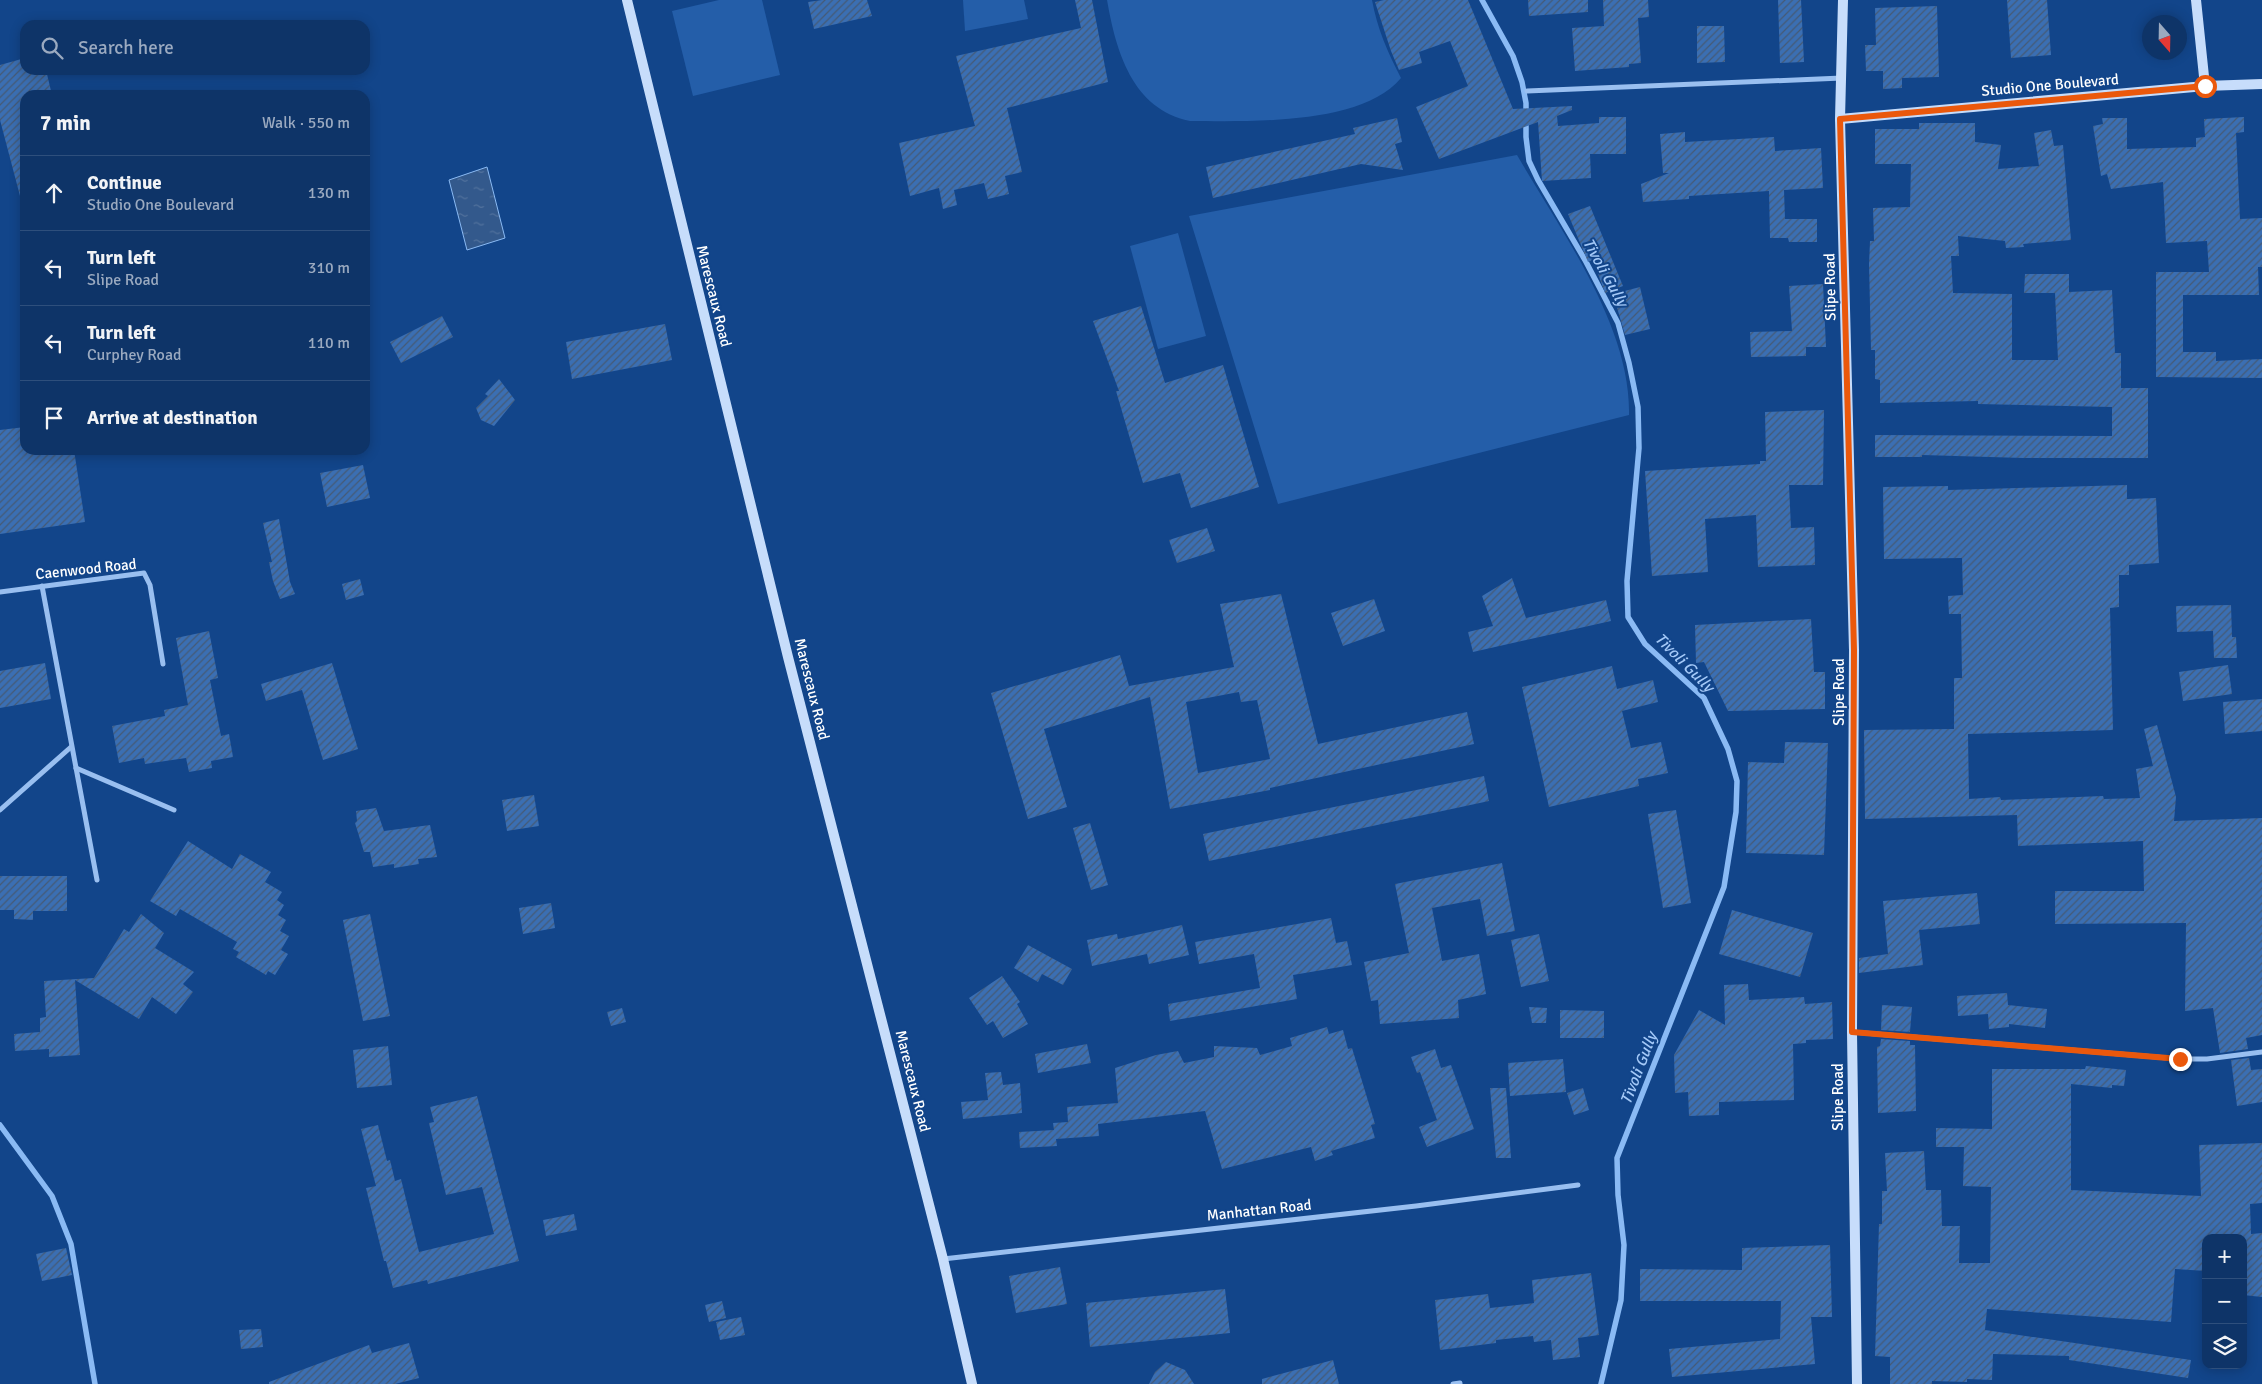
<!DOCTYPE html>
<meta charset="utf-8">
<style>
body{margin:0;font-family:Signika,sans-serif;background:#1c3f71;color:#f1f3f6}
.controls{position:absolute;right:15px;bottom:15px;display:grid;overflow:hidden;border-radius:10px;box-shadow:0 2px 12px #0003}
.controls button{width:45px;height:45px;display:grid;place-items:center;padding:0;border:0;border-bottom:1px solid #2e4f7c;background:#0e3468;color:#f1f3f6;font:25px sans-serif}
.compass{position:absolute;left:2142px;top:15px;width:45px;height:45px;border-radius:50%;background:#0e3468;box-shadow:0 2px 12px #0003;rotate:160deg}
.stop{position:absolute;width:15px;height:15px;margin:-11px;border:4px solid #ea580c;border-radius:50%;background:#fff}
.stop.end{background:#ea580c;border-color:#fff;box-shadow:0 1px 5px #0008}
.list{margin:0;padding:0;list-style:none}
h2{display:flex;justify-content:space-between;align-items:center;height:65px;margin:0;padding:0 20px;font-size:21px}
h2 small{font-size:16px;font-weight:400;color:#9baac0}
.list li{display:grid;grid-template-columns:32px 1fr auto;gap:15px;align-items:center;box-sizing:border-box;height:75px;padding:0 20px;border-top:1px solid #2e4f7c}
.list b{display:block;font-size:19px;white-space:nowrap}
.list p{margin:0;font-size:16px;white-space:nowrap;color:#9baac0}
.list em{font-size:16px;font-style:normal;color:#9baac0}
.icon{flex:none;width:28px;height:28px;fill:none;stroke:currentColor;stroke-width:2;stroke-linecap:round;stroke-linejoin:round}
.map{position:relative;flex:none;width:2262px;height:1384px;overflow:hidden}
.search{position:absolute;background:#0e3468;box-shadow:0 2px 12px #0003;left:20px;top:20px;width:350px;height:55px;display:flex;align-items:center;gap:12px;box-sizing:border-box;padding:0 18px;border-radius:15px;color:#9baac0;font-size:19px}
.panel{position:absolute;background:#0e3468;box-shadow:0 2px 12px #0003;left:20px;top:90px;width:350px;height:365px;border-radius:15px}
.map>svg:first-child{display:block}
</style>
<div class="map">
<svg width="2262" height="1384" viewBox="0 0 2262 1384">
<defs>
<pattern id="water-ripples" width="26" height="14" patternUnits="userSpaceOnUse" patternTransform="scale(1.25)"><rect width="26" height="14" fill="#33598c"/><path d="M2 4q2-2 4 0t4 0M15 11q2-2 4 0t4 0" fill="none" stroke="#52729d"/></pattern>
<pattern id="building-hatch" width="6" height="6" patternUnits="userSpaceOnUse" patternTransform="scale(1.25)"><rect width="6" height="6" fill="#3b6fb3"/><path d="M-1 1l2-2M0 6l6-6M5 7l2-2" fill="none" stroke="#455a75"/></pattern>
</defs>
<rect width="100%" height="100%" fill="#12458a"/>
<g fill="#245ea9">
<path d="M719,0H762L780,75L693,96L672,11Z"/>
<path d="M963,0H1024L1028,19L965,31Z"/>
<path d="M1107,0H1372C1377,28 1388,53 1401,78C1361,126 1248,121 1190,121C1132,109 1116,51 1107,0Z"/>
<path d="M1517,155C1561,231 1631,326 1629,415L1278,504L1189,216Z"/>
<path d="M1178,233L1206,336L1158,349L1130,246Z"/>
</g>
<path fill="url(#water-ripples)" stroke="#8abaf4" d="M487,167L505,238L467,250L449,180Z"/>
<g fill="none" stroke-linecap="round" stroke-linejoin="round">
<g stroke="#8abaf4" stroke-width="5.5">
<path d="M1482,0L1513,56L1522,82L1526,103V137L1529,161L1538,180L1585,260L1618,323L1629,363L1638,407L1639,448L1627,581L1628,617L1645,644L1704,698L1728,749L1737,781L1736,812L1724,887L1617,1158L1618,1195L1624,1245L1621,1300L1601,1384"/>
<path d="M0,1125L52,1196L71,1244L95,1384"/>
</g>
</g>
<g fill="url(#building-hatch)" fill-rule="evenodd">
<path d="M822,0H867L872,16L814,29L808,2Z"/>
<path d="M1075,0H1092L1108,82L1007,108L1022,172L1005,176L1009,194L988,199L984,183L954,190L957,205L943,209L939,188L910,196L899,143L975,126L956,56L1081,28Z"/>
<path d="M1384,0H1468L1513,109L1572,106V110L1557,116L1558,126L1599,123V117H1626V154H1590L1591,178L1542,181L1538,122L1439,159L1416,107L1468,86L1450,41L1419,52L1422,63L1399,70L1391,51L1375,2Z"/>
<path d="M1528,0H1588V12L1529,16Z"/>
<path d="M1603,0H1648L1649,17L1638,18L1641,63L1629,64V67L1575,71L1572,28L1604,26Z"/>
<path d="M1778,0H1801L1804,62L1780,63Z"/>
<path d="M2007,0H2047L2051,55L2011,58Z"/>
<path d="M1937,6L1939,77L1902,78V88L1883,89V71H1866L1865,45H1876L1875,8Z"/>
<path d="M1697,26H1724L1725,62L1697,63Z"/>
<path d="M25,58V70H46L52,95H25V196H20L0,120V65Z"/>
<path d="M2244,117V132L2236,133L2240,219L2262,218V267H2258L2259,295H2183V352H2216V361L2262,359V378L2156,377V272H2209L2207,241L2166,243L2163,182L2111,189L2107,174L2101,176L2093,126L2103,124L2102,118H2127V149L2196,147V138L2205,137L2204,119Z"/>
<path d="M1397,118L1402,142L1395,144L1403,170L1361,164L1213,198L1206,167L1355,134L1353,128Z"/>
<path d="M1919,123H1975V142L2001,145L1998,169L2039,166L2034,133L2051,130L2054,146L2063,145L2071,240L2023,244L2024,247L2006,248L2005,241L1958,236L1959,256H1951L1953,293L2012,294V360H2058L2055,293H2024L2025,274H2069V292L2112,290L2115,353H2121V388H2148V458H2023L1922,455V457H1875V435L2112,436V407L1978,404V401L1880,403V380L1875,379V350H1871L1869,264L1870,241H1874L1873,208L1910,207L1911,164H1875V129H1919Z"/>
<path d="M1685,132V142L1774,137L1775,151L1821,148L1823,188L1784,190L1785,219H1817V242H1789L1788,238H1770L1769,191L1689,196V199L1643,202L1641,184L1669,173H1663L1660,134Z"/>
<path d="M1590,206L1623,286L1605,293L1593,260L1588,262L1568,214Z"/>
<path d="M1823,284L1826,347H1806V356L1751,357L1750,332L1792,331L1789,286Z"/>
<path d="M1640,287L1650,329L1625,335L1613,294Z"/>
<path d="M1141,306L1165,383L1223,365L1259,487L1191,508L1180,473L1143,483L1116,391H1119L1093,321Z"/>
<path d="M442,316L453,337L401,363L390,342Z"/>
<path d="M665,324L672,360L572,379L566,342Z"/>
<path d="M499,379L515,400L494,426L481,420L476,408L488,396L485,394Z"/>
<path d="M1824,410L1823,485H1789L1791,528L1814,527L1815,565L1758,567L1756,515L1705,519L1708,572L1652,576L1645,471L1760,464V461H1766L1765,412Z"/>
<path d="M25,427V450H74L85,522L0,534V430Z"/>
<path d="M363,465L370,498L327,507L320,473Z"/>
<path d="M2127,485V499L2156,498L2159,563L2129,565V575H2119V607L2110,608L2113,730L1968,734L1969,799L2000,797L2001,800L2103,796L2104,799L2140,798L2136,769L2153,766L2144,729L2157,725L2176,797L2174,821L2262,818V1035L2246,1038L2248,1049L2220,1053L2213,1008L2185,1011L2186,923L2055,924V891H2144L2143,841L2018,846L2017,815L1865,819L1864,730L1954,729V678H1962L1961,614H1949L1948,596L1963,595L1962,558L1884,559L1883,487L1948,486V490Z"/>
<path d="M279,519L290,582L295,594L280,599L273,581L269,562H272L263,523Z"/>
<path d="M1207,528L1215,551L1177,563L1169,540Z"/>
<path d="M1512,578L1526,618L1606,600L1611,621L1473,652L1468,632L1493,626L1482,596Z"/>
<path d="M360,579L364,595L346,600L342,584Z"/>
<path d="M1281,594L1318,744L1467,712L1474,744L1270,788V790L1170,809L1150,697L1044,729L1067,807L1028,819L991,693L1120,655L1129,686L1234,667L1220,604ZM1239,692L1241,702L1257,700L1270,759L1198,773L1186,702Z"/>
<path d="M1374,599L1385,631L1343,646L1331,613Z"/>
<path d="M2231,605L2232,637H2236L2237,658H2214L2213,631L2177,632L2176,606Z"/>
<path d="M1811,619L1814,672H1825V709L1728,711L1704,662L1696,663L1695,625Z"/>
<path d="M209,631L218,678L210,680L221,736L229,734L233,757L211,761L212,768L189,772L186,758L145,764L144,758L119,763L112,726L165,716L164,710L188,705L176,638Z"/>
<path d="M45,663L51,699L0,708V671Z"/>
<path d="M332,663L358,749L323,760L302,690L266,701L261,684Z"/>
<path d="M2228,665L2232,694L2183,701L2179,672Z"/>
<path d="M1612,666L1617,689L1653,680L1658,702L1622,711L1631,748L1661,742L1668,773L1638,779L1639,786L1549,807L1522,687Z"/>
<path d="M2262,699V731L2225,734L2223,702Z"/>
<path d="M1785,742L1828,743L1824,855L1746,853L1748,762L1784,763Z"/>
<path d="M1484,776L1489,801L1209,861L1203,834Z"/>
<path d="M534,795L539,826L507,831L502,800Z"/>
<path d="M376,808L384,831L430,825L437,857L418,859L419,864L394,868V864L373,867L370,852H364L355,823L357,821L356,811Z"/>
<path d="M1676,810L1691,903L1663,908L1648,814Z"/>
<path d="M1090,823L1108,885L1091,890L1073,828Z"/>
<path d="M188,841L232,869L240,854L271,872L265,882L282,892L277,900L284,905L278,915L286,920L280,931L289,936L281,950L288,954L275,975L268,971L266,975L236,957L239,952L233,949L237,942L180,909L176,916L150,901Z"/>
<path d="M1502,863L1515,931L1487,936L1480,899L1432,908L1442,961L1479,954L1486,994L1458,1000L1459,1018L1380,1024L1378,1000L1371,1001L1364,962L1409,953L1395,884Z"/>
<path d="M0,876H67V911H33V920L14,919V910H0Z"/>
<path d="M1977,893L1980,924L1919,930L1923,965L1859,973V958L1888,954L1883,901Z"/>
<path d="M551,903L555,928L523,934L519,908Z"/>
<path d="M1732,910L1813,933L1800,977L1719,954Z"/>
<path d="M141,914L164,933L155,948L194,972L183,984L193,992L176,1014L152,997L139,1019L75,980L80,1055L49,1057V1049L15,1051L14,1034L40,1032V1018L46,1017L44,981L94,978L124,929L129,932Z"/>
<path d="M370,914L390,1016L363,1021L343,920Z"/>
<path d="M1331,918L1336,943L1347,941L1352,965L1293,975L1297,999L1170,1021L1168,1004L1260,988L1254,954L1199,964L1195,942Z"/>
<path d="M1182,925L1189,955L1149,964L1147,954L1092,966L1087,940L1117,934L1118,939Z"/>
<path d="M1539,934L1549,981L1521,987L1511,940Z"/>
<path d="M1028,945L1072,969L1063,985L1042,974L1038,982L1014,968Z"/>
<path d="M1002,976L1020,1002L1017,1004L1028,1024L1003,1038L993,1021L987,1025L969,998Z"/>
<path d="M1748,984L1749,1000L1804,997L1805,1004L1832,1002L1833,1039L1806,1040V1043L1793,1044L1794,1100L1719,1102V1115L1689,1116L1688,1092L1675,1093L1674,1055L1699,1010L1725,1025L1724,985Z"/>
<path d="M2007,993L2008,1005L2047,1009L2045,1028L2009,1024V1027L1989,1029L1988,1014L1958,1016L1957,996Z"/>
<path d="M1882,1005L1912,1007L1910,1032L1881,1030Z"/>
<path d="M1529,1007L1547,1008L1546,1023H1532Z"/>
<path d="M622,1008L626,1022L611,1026L607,1012Z"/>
<path d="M1560,1010L1604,1011V1038H1560Z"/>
<path d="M1327,1027L1329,1034L1343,1030L1348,1049L1352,1048L1375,1124L1371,1125L1375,1138L1331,1151L1333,1155L1315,1161L1311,1147L1222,1169L1205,1111L1098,1124L1099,1136L1056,1139L1057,1146L1020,1148L1019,1132L1054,1130L1053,1123L1068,1122L1067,1107L1118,1103L1115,1068L1156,1055L1178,1051L1184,1063L1214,1057V1046L1257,1048L1260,1055L1292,1046L1290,1038Z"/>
<path d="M1881,1039L1910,1041V1045H1915L1916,1111L1878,1113L1877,1047L1880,1046Z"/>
<path d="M1087,1044L1091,1063L1038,1073L1035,1054Z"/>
<path d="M388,1046L392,1085L357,1088L353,1050Z"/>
<path d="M1435,1049L1441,1068L1451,1065L1474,1129L1427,1147L1419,1127L1437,1120L1420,1072L1417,1073L1411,1057Z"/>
<path d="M2249,1058L2251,1070L2262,1069V1102L2237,1106L2231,1060Z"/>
<path d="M1563,1059L1566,1092L1510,1096L1508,1063Z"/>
<path d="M2086,1066L2126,1070L2124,1086L2112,1085V1088L2071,1084V1190L2201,1196L2199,1145L2262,1143V1203L2250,1204L2251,1234L2262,1233V1297L2243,1295V1238H2206V1271L2175,1269L2171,1322L1987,1309L1985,1330L2191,1360L2188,1378L2069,1360V1356L1993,1354L1992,1380L1967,1379V1382L1932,1381V1384H1890V1357L1875,1356L1879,1224H1882V1191H1887L1885,1153L1924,1151L1926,1190H1941L1942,1226H1960L1959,1263H1990L1991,1187L1963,1186L1964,1147H1936V1128L1992,1129V1069H2085Z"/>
<path d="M1001,1072L1003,1085L1020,1083L1022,1113L963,1119L961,1102L988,1100L985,1073Z"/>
<path d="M1490,1088H1506L1511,1158H1496Z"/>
<path d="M1583,1088L1589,1110L1574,1115L1567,1093Z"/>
<path d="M477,1096L519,1261L428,1284L427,1280L393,1288L386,1261H384L366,1188L376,1186L361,1129L378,1125L387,1161L390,1160L395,1181L401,1179L419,1252L494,1234L482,1187L446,1195L429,1123L434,1122L430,1107Z"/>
<path d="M574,1214L577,1230L546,1236L543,1220Z"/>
<path d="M1830,1245L1832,1317H1811L1815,1364L1672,1377L1669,1349L1780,1339L1781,1301H1640V1269L1742,1270V1248Z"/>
<path d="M66,1248L72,1275L42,1281L36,1254Z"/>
<path d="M1060,1267L1067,1304L1016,1313L1009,1276Z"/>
<path d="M1591,1273L1599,1335L1578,1338L1580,1357L1553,1360L1551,1340L1534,1342L1533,1336L1496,1340V1343L1440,1350L1435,1300L1488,1294L1490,1308L1534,1303L1532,1280Z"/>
<path d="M1225,1289L1230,1333L1090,1347L1086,1303Z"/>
<path d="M722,1301L726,1318L709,1322L705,1305Z"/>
<path d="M741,1317L745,1335L720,1340L716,1322Z"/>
<path d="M261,1329L263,1347L241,1349L239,1330Z"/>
<path d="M409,1343L419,1378L395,1384H269V1382L369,1345L372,1353Z"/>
<path d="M1333,1360L1339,1384H1262V1379Z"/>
<path d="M1166,1362L1185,1370L1194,1384H1149L1155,1372Z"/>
</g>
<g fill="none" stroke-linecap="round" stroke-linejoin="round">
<g stroke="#99bff0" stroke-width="5">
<path d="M1527,91L1842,78"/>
<path d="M42,586L97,880"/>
<path d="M0,592L144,573L150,585L163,664"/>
<path d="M76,768L174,810"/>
<path d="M0,810L71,747"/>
<path d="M1852,1032L2180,1059H2207L2262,1052"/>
<path d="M943,1259L1416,1206L1578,1185"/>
<path d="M1453,1384L1460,1383"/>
</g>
<g stroke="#c7ddfb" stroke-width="10">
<path d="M627,0L788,657L943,1259L972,1384"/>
<path d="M1843,0L1840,119L1854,650L1852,1032L1857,1384"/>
<path d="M2196,0L2205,86"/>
<path d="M1840,119L2205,86L2262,84"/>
</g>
</g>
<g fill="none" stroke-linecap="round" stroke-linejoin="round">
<path stroke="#ea580c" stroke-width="6" d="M2180,1059L1852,1032L1854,650L1840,119L2205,86"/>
</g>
<g text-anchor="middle" stroke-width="4" stroke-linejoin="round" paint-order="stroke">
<g font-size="15" fill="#fff" stroke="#12458a">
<text transform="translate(2050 85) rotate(-5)" y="5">Studio One Boulevard</text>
<text transform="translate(1830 287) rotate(-91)" y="5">Slipe Road</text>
<text transform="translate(714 296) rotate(76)" y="5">Marescaux Road</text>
<text transform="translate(86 569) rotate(-6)" y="5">Caenwood Road</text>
<text transform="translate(812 689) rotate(76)" y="5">Marescaux Road</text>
<text transform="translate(1839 692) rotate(-90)" y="5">Slipe Road</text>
<text transform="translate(913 1081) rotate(76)" y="5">Marescaux Road</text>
<text transform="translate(1838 1097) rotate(-90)" y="5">Slipe Road</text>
<text transform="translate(1259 1210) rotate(-6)" y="5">Manhattan Road</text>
</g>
<g font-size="16" font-style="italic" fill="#a4c9f8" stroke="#12458a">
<text transform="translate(1606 272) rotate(61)" y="6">Tivoli Gully</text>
<text transform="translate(1685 662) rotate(45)" y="6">Tivoli Gully</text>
<text transform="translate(1638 1068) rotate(-69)" y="6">Tivoli Gully</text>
</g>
</g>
</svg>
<div class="controls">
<button>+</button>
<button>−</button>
<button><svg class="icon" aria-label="layers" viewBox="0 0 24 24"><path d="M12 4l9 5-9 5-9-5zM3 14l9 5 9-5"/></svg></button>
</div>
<svg class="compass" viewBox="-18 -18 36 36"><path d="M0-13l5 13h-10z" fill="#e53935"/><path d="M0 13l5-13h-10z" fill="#9baac0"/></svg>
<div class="stop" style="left:2205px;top:86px"></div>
<div class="stop end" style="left:2180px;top:1059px"></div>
<div class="search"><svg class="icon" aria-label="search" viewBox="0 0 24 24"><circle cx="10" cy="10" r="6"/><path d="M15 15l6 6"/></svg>Search here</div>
<section class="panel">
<h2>7 min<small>Walk · 550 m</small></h2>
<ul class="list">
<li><svg class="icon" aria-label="ahead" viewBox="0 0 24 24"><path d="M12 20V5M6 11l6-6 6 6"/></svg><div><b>Continue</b><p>Studio One Boulevard</p></div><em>130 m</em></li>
<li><svg class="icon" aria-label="left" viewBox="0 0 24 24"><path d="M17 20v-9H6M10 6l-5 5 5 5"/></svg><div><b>Turn left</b><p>Slipe Road</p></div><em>310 m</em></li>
<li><svg class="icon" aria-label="left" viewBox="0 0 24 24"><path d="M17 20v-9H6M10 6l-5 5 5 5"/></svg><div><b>Turn left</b><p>Curphey Road</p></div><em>110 m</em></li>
<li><svg class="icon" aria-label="arrive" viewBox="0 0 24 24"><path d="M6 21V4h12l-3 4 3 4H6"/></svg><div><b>Arrive at destination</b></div></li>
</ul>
</section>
</div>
